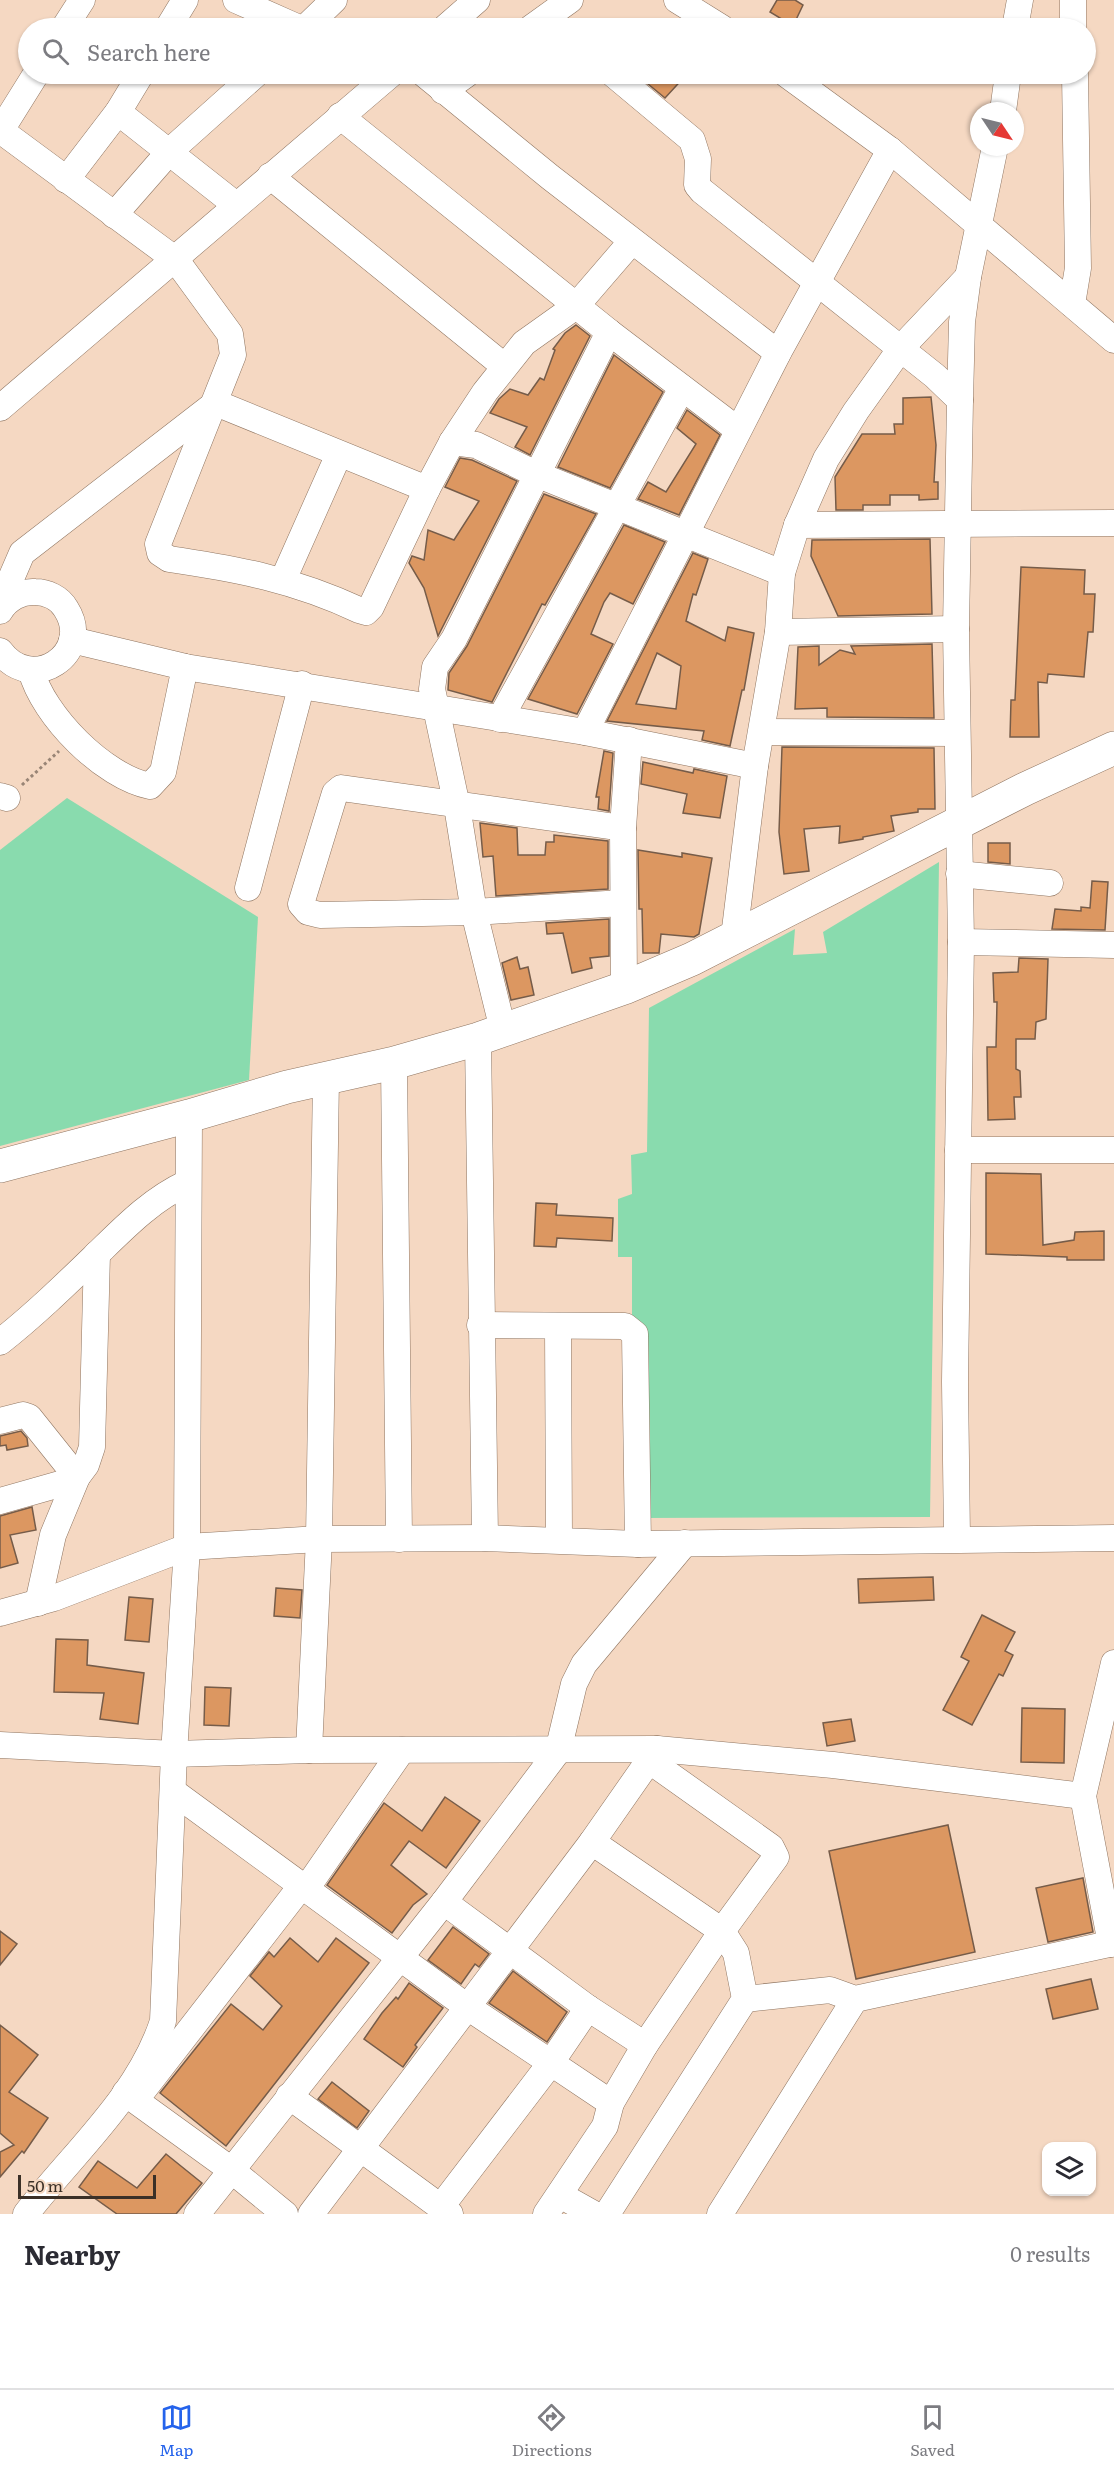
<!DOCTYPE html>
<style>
body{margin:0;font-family:Literata,serif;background:#f7f7f7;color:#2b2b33}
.controls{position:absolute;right:18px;bottom:18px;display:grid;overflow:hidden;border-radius:12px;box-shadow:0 2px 4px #0004}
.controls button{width:54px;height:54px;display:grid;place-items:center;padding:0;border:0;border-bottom:2px solid #e1e1e2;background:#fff;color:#2b2b33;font:30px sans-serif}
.compass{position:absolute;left:970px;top:102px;width:54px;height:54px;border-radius:50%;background:#fff;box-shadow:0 2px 4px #0004;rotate:125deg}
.scale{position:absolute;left:18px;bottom:15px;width:138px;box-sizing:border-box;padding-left:6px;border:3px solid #3b3027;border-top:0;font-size:16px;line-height:21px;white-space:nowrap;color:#3b3027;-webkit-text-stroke:4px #f5d8c2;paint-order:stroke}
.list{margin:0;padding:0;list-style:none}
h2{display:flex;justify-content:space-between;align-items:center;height:78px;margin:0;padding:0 24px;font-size:26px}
h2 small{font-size:20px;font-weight:400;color:#7c7c81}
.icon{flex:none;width:33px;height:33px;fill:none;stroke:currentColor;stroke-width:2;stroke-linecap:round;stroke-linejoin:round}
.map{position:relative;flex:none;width:1114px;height:2214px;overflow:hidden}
.search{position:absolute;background:#fff;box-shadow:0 2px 4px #0004;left:18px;right:18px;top:18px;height:66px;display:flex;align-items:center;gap:15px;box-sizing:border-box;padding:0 21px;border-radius:33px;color:#7c7c81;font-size:22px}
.sheet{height:174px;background:#fff}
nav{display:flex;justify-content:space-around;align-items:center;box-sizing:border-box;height:84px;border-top:2px solid #e1e1e2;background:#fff;font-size:16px;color:#7c7c81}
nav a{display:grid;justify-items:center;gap:3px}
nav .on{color:#2563eb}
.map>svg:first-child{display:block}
</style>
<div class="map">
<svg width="1114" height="2214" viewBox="0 0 1114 2214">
<rect width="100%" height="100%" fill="#f5d8c2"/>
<g fill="#89dbae">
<path d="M67,798L258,917L249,1080L0,1146V850Z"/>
<path d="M939,862L930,1517L641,1518L632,1329V1257H618V1199L632,1194L631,1155L647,1152L649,1008L795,929L793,955L827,953L823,932Z"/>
</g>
<g fill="#dc9761" stroke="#765c49" stroke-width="1.5" fill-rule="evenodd">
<path d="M777,0H795L803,5L793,26L770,12Z"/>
<path d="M636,74H687L665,98Z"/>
<path d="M576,325L590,336L530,455L515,447L527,427L490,413L499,399L510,389L528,395L540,378L544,380L555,350L553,349L565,333Z"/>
<path d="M614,355L663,392L610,488L558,467Z"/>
<path d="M931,397L936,445L934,482H938V499L919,500V495H890V505H863V510H836L835,477L862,434H895L894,424H903V398Z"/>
<path d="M687,410L720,435L679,515L638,499L648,482L666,492L696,444L677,428Z"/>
<path d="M460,458L472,460L517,481L438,636L424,588L409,563L412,556L424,560L428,530L454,540L479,501L445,487Z"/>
<path d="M544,494L596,514L545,605L542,604L492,702L448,690L449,673L467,646Z"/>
<path d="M624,525L665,542L633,604L610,593L604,602L591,634L613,644L577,714L528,699Z"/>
<path d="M930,539L932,614L838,616L811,556L812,540Z"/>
<path d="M693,553L708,559L696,595L693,594L686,621L725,641L728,627L754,633L744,690H742L730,746L702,740L704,731L607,721ZM657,653L681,666L676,709L636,704Z"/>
<path d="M1021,567L1085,570L1084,594H1095L1093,632H1088L1084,677L1048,674L1047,683L1038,682L1039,737H1010L1011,700H1015Z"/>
<path d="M932,644L934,718L827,717V708L795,709L798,647L819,646V665L840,650L855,654L851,646Z"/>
<path d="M782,747L934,748L935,809H918V812L891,816L894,831L863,837V839L839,843L840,826L804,829L809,871L784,874L779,832Z"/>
<path d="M604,751L613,753L609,811L598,809L599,797H596Z"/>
<path d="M643,762L693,773L694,769L727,776L720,818L683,813L687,794L641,784Z"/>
<path d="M480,823L517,828L518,855H545L546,842H554V835L608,841V889L496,896L493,856L483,857Z"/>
<path d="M988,843H1010V864L988,862Z"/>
<path d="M638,850L682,857V853L712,858L699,934L694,937L661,934L659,953H643L642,909H639Z"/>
<path d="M1092,881L1108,882L1105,930L1052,929L1055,909L1081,911V907L1090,908Z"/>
<path d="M609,919V956L590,958L592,968L572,973L563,933L547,934L546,923Z"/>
<path d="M517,957L520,969L528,967L534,995L511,1000L502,963Z"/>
<path d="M1019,958L1048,959L1046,1019L1036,1022L1035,1039H1016V1069L1020,1071L1021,1097H1014L1015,1119L988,1120L987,1047H996L997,1002H994L993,973L1018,972Z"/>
<path d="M986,1173L1041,1174L1043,1245L1074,1240L1075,1232L1104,1231V1260H1067V1257L986,1254Z"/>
<path d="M536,1203L557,1204L556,1215L613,1218L612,1241L557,1238L556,1247L534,1246Z"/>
<path d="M21,1431L27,1438L28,1446L7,1450L6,1445L0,1446V1436Z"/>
<path d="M32,1507L36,1530L10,1535L18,1563L0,1568V1516Z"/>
<path d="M933,1577L934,1600L859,1603L858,1579Z"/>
<path d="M276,1588L302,1590L300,1618L274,1616Z"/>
<path d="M129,1597L153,1599L149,1642L125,1640Z"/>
<path d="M982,1615L1015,1632L1005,1651L1013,1655L1003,1676L999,1674L972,1725L943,1710L969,1661L961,1657Z"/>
<path d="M56,1639L88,1640L87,1665L144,1673L138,1724L100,1719L104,1693L54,1692Z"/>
<path d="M205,1687L231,1688L229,1726L204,1725Z"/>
<path d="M1022,1708L1065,1709L1064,1763L1021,1762Z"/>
<path d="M851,1719L855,1741L827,1746L823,1723Z"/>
<path d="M445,1797L480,1821L446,1868L409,1841L391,1865L427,1894L413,1905L392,1933L327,1885L384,1803L422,1831Z"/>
<path d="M948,1825L975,1952L856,1979L829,1851Z"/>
<path d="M1083,1878L1093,1932L1048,1942L1036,1888Z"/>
<path d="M453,1927L489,1954L479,1967L475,1964L461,1984L428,1960Z"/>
<path d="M0,1931L17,1944L0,1965Z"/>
<path d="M290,1938L318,1962L336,1938L369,1963L226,2146L160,2093L231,2004L263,2030L282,2006L250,1976L269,1952L274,1957Z"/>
<path d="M513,1971L567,2012L547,2042L489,2003Z"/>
<path d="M1091,1979L1098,2009L1053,2019L1046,1989Z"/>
<path d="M409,1983L443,2008L415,2045L417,2047L403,2067L364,2039L382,2013L396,1997L398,1999Z"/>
<path d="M0,2025L38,2055L9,2092L48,2118L24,2153L22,2151L0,2177V2152L14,2145L0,2133Z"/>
<path d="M332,2082L369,2111L357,2128L318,2099Z"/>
<path d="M166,2154L202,2183L176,2214H117L79,2187L98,2161L137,2188Z"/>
</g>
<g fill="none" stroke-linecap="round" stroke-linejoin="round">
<defs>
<g id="minor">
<path d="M236,0L299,28"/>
<path d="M677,0L722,28"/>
<path d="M1073,0V28"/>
<path d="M64,28L82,0"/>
<path d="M168,28L185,0"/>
<path d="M305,28L334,0"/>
<path d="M445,28L477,0"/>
<path d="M531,28L570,0"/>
<path d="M1015,28L1020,0"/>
<path d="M424,74L550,177L778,353"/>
<path d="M613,74L692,140L698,159L697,185L702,191L935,376L960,400"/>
<path d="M786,74L890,150L1114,340"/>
<path d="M443,91L467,74"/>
<path d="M1003,111L1008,74"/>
<path d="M118,112L236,205"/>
<path d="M340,116L609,332L738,430"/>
<path d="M0,130L176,260L230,334L233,355L158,544L160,553L169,559C238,569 295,580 359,610L366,612L371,607L427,489L452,442L485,392L524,343L576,306L632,241"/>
<path d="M1,130L36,74"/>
<path d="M270,176L504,366"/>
<path d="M66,180L118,112L141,74"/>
<path d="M114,215L170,151L256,74"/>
<path d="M1072,304L1078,268L1075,74"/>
<path d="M0,408L391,74"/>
<path d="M452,442L476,445L536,474L782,573"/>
<path d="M797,525L1114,523"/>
<path d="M283,580L339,454"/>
<path d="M10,599V581L22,553L216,403L427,489"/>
<path d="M778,632L956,629"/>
<path d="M72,640L185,667L585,732L755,766"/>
<path d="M0,651C32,695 94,653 66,609C60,598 47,592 35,592C21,591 7,599 0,611"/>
<path d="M31,670C43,716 104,777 150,786L163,772L185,667"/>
<path d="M500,719L682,388"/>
<path d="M585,732L778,353L890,150"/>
<path d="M763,732L956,733"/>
<path d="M0,796L7,798"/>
<path d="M959,874L1050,883"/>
<path d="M248,888L302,684"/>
<path d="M623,903L474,912L320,915L308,912L301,904L335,793L341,788L623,828"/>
<path d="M734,937L755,766L778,632L782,573L797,525L826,459L856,411L901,348L968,277"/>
<path d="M961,942L1114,945"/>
<path d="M624,988L623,828L629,740"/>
<path d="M503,1030L474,912L457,806L432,689L435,667L454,639L609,332"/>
<path d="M478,1039L485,1538"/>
<path d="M394,1063L399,1539"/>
<path d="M958,1150H1114"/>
<path d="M480,1325L625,1326L635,1334L638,1544"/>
<path d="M558,1326L559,1539"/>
<path d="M0,1342C33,1316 63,1287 93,1258C122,1230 150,1200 187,1183"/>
<path d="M0,1421L23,1415L29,1417L77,1477L53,1535L38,1603"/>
<path d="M77,1477L86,1465L92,1447L97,1254"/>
<path d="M0,1501L74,1480"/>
<path d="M957,1538L955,1382L961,942L956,629L960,400L962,322L968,277L995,147"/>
<path d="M0,1613L54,1598L187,1547L319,1539L485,1538L638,1544L1114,1538"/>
<path d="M0,1745L174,1754L309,1750L657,1749L833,1765L1083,1796"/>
<path d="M309,1750L319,1539L326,1077"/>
<path d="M175,1793L466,2006L611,2103"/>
<path d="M592,1842L722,1931L736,1953L745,1999L607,2214"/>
<path d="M306,1889L402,1750"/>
<path d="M444,1902L588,2008L645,2045"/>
<path d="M1111,1944L1083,1796L1114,1663"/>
<path d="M745,1999L830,1990L855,1999L1114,1943"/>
<path d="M144,2089L302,1885"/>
<path d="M125,2093L230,2169L285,2214"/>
<path d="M289,2096L450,2214"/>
<path d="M560,2195L594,2214"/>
<path d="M440,2208L550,2064L588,2008"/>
<path d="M26,2214C73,2153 139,2096 163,2021L174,1754L187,1547L189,1116"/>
<path d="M197,2214L444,1902L558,1751L574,1684L584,1664L685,1543"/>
<path d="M311,2214L592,1842L657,1749"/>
<path d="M546,2214L605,2126L611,2103L645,2045L722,1931L776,1857L771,1847L650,1761"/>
<path d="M720,2214L855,1999"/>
</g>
<path id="major" d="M0,1166L189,1116L287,1087L394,1063L478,1039L624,988L692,959L1025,789L1114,748"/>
</defs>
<use href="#minor" stroke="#8f7561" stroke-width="27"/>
<use href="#major" stroke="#8f7561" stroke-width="34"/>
<path stroke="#998576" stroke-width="3" stroke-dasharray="3 3" stroke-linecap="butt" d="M22,785L59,751"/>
<use href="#minor" stroke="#fff" stroke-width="26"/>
<use href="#major" stroke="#fff" stroke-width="33"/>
</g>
</svg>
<div class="controls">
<button><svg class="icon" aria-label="layers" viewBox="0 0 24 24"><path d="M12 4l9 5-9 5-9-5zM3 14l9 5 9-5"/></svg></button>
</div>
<svg class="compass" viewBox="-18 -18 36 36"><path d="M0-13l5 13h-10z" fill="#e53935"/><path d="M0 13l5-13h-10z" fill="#7c7c81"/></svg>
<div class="scale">50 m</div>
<div class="search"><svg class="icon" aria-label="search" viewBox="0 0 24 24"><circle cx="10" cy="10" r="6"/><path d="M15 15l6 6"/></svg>Search here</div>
</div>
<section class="sheet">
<h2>Nearby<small>0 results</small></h2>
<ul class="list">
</ul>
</section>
<nav>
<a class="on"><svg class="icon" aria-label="map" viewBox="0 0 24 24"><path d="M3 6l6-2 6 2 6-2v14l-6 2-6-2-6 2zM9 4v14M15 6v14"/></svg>Map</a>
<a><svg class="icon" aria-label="directions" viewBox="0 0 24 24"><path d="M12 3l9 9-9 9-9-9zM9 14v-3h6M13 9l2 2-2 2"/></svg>Directions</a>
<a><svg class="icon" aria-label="saved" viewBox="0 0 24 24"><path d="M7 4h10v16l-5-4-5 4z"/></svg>Saved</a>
</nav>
